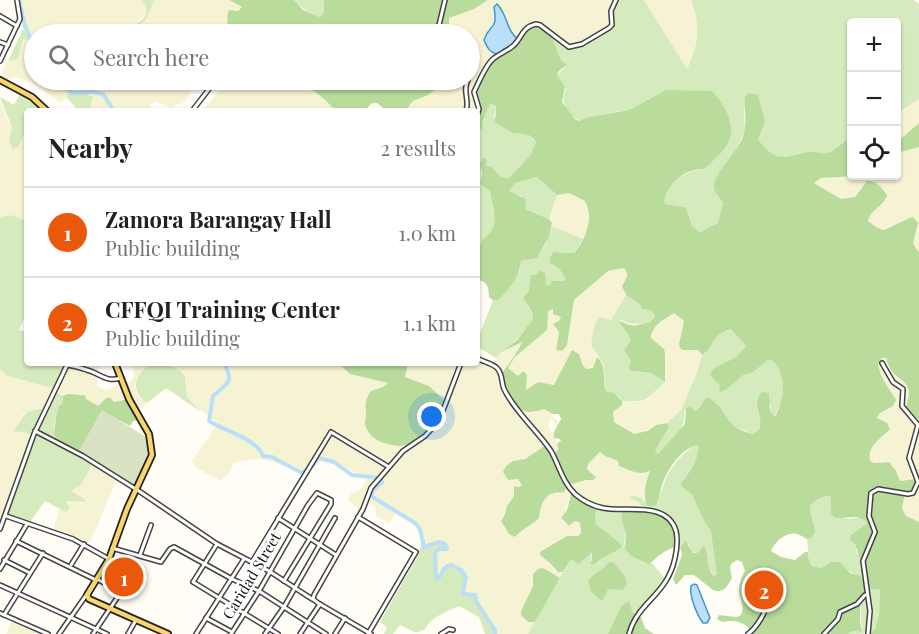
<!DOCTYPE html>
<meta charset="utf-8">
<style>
body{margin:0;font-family:"Playfair Display",serif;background:#f6f6f6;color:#202124}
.controls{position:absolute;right:18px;top:18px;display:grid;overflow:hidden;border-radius:6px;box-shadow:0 2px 4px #0004}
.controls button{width:54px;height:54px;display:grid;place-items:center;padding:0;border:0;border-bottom:2px solid #e0e0e0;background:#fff;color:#202124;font:30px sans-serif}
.you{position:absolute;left:432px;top:417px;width:21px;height:21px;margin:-15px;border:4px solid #fff;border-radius:50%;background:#1a73e8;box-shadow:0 0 0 9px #1a73e833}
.badge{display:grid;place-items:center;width:39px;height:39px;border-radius:50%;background:#ea580c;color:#fff;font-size:20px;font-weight:700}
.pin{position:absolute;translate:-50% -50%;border:3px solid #fff;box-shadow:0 2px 6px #0006}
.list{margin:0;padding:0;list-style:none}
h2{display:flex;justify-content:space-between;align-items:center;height:78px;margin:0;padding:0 24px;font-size:26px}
h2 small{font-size:20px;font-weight:400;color:#757577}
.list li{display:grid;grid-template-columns:39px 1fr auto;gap:18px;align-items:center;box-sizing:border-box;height:90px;padding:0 24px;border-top:2px solid #e0e0e0}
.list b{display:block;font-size:22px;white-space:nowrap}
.list p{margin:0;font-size:20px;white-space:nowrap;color:#757577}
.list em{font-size:20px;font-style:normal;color:#757577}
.icon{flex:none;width:33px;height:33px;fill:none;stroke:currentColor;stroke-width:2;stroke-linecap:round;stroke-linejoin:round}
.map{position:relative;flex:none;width:919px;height:634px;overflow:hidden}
.search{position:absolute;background:#fff;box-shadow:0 2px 4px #0004;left:24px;top:24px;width:456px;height:66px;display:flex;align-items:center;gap:15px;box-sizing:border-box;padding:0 21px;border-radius:33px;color:#757577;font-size:22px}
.panel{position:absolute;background:#fff;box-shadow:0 2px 4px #0004;left:24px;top:108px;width:456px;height:258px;border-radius:6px}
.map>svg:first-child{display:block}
</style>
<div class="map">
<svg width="919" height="634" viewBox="0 0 919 634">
<rect width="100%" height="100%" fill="#fffdf5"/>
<g fill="#f6f3d4">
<path d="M17,0H142L148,9V12L130,29L138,27L142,24L154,0H229L243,7L238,11L230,10L228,14V29L232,34H34V44L23,29Z"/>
<path d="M488,0H616L612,25L576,47L516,39L511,33L501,8L499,6L494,7L495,23L484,40L491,52H502L504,48L506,50L477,111H405L413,101L428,94L448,80H470V34H453L449,28V18L474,9Z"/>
<path d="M644,0H691L699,27L696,51L687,69Z"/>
<path d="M22,39L28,40L34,49V80H53L54,81L66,82L65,91L68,93L67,98L59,102L35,84L16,77L8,79L0,77L8,61L18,58Z"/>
<path d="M71,80H196L186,101L179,105L177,104L172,109L156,101L151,104L149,111H89L92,101L70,90Z"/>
<path d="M230,80H250L261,85L283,88L302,87L322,96L337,111H242L240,108H234L230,111H203L220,89L227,85Z"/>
<path d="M919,99V123L897,142V117L899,112Z"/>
<path d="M0,101L12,128L9,141L13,148L18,146L27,129V221L13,215L0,217Z"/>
<path d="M919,147V253L913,243L918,224L915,219H905L898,225L883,230L876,227L868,221L869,216L862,186L855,197L841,199L814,183L817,179L832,177L896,176L897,153Z"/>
<path d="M569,193L585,201L588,207V228L583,239L552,226V223L549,219L557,195Z"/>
<path d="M624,268L628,274L623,290L626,295L611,320L591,345L597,357L593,368L587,369L583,366L572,350L554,385L538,382L526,390L527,375L523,371L518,376L508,368L537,410L544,408L553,414L552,416L558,422L556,426L551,418L548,425L551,432H554L558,450L553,455L546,445L533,455L518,461L508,480L518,479L522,485L519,487L515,486L514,496L501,519L506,530L519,533L521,530L528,528L539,518L540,510L546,497L551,493L558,494L567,485L586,480L593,473L587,469L588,464L600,452L605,456L618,461L619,466L626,469L644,474L650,471L646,485L644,499L638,496L630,498L638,502L644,510L608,509L569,498L562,521L569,526L575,521L580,523L581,533L578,536H567L540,555L551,564L556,571L563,573L560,578L549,572L533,574V586L521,611V615L527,622H535L528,634H495V629L491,623L471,594H463L465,583L461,570L451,565L442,569L440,577L438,579L436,578L435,553L439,549L443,550L427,547H424L422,543V528L418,523L407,518L402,512H396L390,523L376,516V508L368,501L366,505L359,509L347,500L351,494L362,488L367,479L336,462L318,460L317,464L302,473L270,461L256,459L241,461L234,463L229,473L220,481L195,467L192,461L218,423L189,402L187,397L185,376L182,371L164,363H219L231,371L229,363H338L350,374L388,381V384L383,387L371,391L366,399L365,425L370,434L385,444L393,446L411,444L446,402L429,386L404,377L408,363H477V358L492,364L501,352L522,342L510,364L519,353L547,330L548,310L553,308L555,315L561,317L557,327L559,332L556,350L567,345L574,300L608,271Z"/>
<path d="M674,313L684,321L679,343L686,349L698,350L702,355L698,370L681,410L667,423L651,427L641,433L634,434L628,432L614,422L613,412L622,405V401L641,402L649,399L665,382V353L664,349L651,338L652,332L655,325Z"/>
<path d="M883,358H886L888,366L895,376L904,382L908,388L906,407L919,421V522L906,516L902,508L905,494L904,482L900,481L893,466L886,461L874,463L870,461L869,456L871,448L876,441L887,433L883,421L877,418L880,413L893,406V394L884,384L879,372L878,363Z"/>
<path d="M68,363H99L97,386L106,390L131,381L133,378L134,363L141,365L150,363L148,368L141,373L135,386L137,393L147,403L137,411L124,399L114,402L112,399H105L98,406L94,405L86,399L85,395L81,394L74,395L68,394L63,396L56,392L47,409L22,415L15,431L34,434L0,530V369L49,387Z"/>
<path d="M94,462L118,476L90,543L54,528L60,507L68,501L84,503V499L71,491L80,486Z"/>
<path d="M13,619L38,629L35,634H6Z"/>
</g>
<g fill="#d5ebbd">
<path d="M142,0H154C148,13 146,29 128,29C142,20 153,16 142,0Z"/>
<path d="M294,0H324V12L320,17C309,13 302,9 294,0Z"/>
<path d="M616,0H644L687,69C699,44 701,26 691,0H914L919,4V99L899,112L897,117L896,22H852L851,137C844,141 835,151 827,153C821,154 814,152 808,152C780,156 779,166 758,139L759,135L744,108L745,131L730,161L717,176L716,195L723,202L718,223L700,232L692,226L686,207L665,204C661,186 685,171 700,170L731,122L724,107L666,90L629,110L610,113L580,121C568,115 559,102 566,90L557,75L567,65L561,60L550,32L565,45L576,47L612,25L611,11Z"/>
<path d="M23,29L34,44V49L28,40L23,39L18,59L8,61Z"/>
<path d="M53,80H71L70,90L73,93L83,92L93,97L89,111H79L67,98L68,93L65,91L66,82H56Z"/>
<path d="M20,94L39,105L36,111H27V129L18,147L13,149L9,141L12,127L0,97L14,105Z"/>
<path d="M489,104L496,106L494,117L530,136L536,142L531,154L509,178L501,177L496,171L486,166V163L481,169C482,174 479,179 482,184C484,187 487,187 490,191L495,221L493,230L479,249L480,256L477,265V131L482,129L483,120Z"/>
<path d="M531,177C544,176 548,189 557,195L549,219L525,209L522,196L511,194L509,191L515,183Z"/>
<path d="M12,215L27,221V312L19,330L27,332V363H68L57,389L8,376L0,369V217Z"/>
<path d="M552,226L583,239L574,253L554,252L553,266L560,270L565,278V281H552L549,286H546L545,279L531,283L527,306L533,314V319C525,336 508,344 496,358L481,349L477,341L493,300H498L520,270L521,261L536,258L546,244Z"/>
<path d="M626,295L641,304L642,309L652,311L655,316L650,324C638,321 635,328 622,320L618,321L629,336L631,361L635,372L651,373L665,382C646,399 650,403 622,401L619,397L606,391C603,382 606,371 602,362C599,357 594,351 591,345L594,327L599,317L611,320Z"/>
<path d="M732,329L746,346L736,357L714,368L711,373L715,381L719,384L720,389L743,375L752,373L768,360L773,361C789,376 784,400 774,418L770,411L771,405L757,408C761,415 762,421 760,430L753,434L732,426L702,402L695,412L684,411C688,427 670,445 658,454L655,451L669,427L667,423L681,410L698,370L702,355C716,347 708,337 732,329Z"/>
<path d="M150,363H164L181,371L185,376L187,397L201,412L166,388L147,403C137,395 132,385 140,374C143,369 147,369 150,363Z"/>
<path d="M55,392L63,396V403C55,410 54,424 54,434L94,462L80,486L71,491L84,499L86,502L68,501L66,503L70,507L66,512L45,501L30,522L6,516L33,434L14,431C25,413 24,410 47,409Z"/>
<path d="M695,445H698V455L695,462L680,485L692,495L705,523L711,531L718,568L717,574L714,576L709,569L700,549L697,553L691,552L689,545L683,541L680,547L638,502L629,498L632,496C640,496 644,498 647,506L658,503C664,478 673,460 695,445Z"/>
<path d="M826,496L831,497V514L849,519L861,517L865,520L866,524L856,531L851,539L855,544L857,554L864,559L866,589L880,590C880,599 880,627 872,632C866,634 855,634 848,634L853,631L862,632L860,602L866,593L862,578L831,562L822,568L812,566L809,561L807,539L812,538C816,514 797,505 826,496Z"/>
<path d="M598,507L621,510C622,522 628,532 624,544C633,552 640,563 652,563L667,581L638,613L632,611L630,607L615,620L608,634H528L571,559L578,563L592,552L590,561C601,559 612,555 621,548V544L596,524L595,516Z"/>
<path d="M439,542L445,544L447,549H438L435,553L436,578L438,579C443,572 442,567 451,565L461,570L466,577L463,594L475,595L476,601L495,630V634H485L479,617L459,606C446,612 432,616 425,629L416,633L400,625L393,634H384L387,627L380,622L418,556L422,543L424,547Z"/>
<path d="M108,560L139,572L130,595L97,578Z"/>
</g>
<g fill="#b9dc9c" fill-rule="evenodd">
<path d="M229,0H294L303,10L320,17L324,12V0H488L474,9L449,18V28L453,34H232C227,28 226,18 229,10L238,11L242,7Z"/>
<path d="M536,24L550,32L561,60L567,65L559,71L557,75L565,87L562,102L575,119L579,121L589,117L629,110L666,90L712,91C732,114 741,135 716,158C712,161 709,166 705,168C701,170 696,169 692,171C680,173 662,191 665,204L686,207L692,226L700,232L718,223L723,202C719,198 714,193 714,186C714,174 739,150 744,134C747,122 744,108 745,96L749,93L758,95L765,122L758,139C777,164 781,157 808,152C814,151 821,154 827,153C835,151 844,141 851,137L852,176H858L821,178L814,183L841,199L855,197L867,181C877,181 881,187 887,195C884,206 870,210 868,221L876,227L883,230C894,227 902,220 913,217L918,223L913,243L919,253V421L906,407C907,401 910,394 908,388C904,377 891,379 886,358H882L878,363C880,379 888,386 896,400L893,406L880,413L877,418L887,423L890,429C881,439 867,445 870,461L874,463L889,462L896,471L900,481L917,479L918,482L913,493L905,494L902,508L906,516L919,522V634H869L875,629L879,615L880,590L866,589L864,597L860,602V621L862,632L853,631L848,634H753C746,622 735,619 722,622L717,619L719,615L737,617L741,615C745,605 740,601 739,591C739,584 742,577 745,571L742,562L737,560L731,564L730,568L732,578C728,586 723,594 713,590L694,575H685L676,585L673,579L682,555L680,547L685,540L693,553H697L704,546C710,556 705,568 714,576L717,574L711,531L705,523L692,495L680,485C688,473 700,460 698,445C680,448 666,472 661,488C659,495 660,500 655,506H647C642,495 646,482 650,471C640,476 629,470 619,466L618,461L605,456L600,452L588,464L587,469L596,477L593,480H586L568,485L564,492C559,493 553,492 549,495C543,499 539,511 539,518C531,526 522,529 515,537L509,534L501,521L505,514L507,506L514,496V486L519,487L522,485L518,479L508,480L503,472L506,466L513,461L525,459L546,445L553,455L558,450L557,443L561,441L560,439L554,438V432L561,419L559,414H553L544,409C540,410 533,412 529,412C511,410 505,388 501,374C506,369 520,348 522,342L501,352L518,339L533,319V314L523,298L529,291L531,275H536L540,270L545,273L546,285L549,286L552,281H565V278L560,270L550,263V257L554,252L574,253C586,239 594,218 585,201L569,193L557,195C549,189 545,182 536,177L515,183L509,191L526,199L525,209L549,219L552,223L549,237L537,258L521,261C519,278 510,288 498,300H493L489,297C489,290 488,279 477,281C477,274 478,248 481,243C485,236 493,233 494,224C496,214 491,201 490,191L480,184L482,173L480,163L484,157L487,160L486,166L492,167L501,177L509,178L531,154L536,142C529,132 523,134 513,133L495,122L496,106L490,104L483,120L482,129L477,131L479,113L474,92L493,59L514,45L521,33ZM624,268C630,276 626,278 622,286L626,295L640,304L642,309L652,311L655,316L650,323C643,322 638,327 631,325C625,324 624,321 618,321L629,336L630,342L624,350L631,361L629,367L631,371L651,373L665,382V353L664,349L651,338C652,324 664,320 674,313L684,321L679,344L680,348L683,350H698L702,355C716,347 708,337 731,329L746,346L736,357L714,368L710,374L715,381L719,384L720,392L727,389L743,375L752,373L768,360L773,361C788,376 784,400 775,417L770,411L769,393L762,392C750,407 765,413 759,430L753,434C720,426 732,411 707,397L695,412L691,407L686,408L685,424L658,454L655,451L669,427L667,423L656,425L647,431L634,434L614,422L613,412L622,405V401L614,393L606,391C602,380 607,365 597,357L593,368L587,369L583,366L579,354L572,350L554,385L538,382L526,390L527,375L523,371L518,376L508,368L515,357L547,330L548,311L553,309V314L561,317L559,321L553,324L559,332L556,350L562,351L567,345L574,300L608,271ZM826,496L831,497V514L835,518L857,517L865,520L866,524L851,535L850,539L855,544L859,557L863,559L865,586L861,576L850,573L840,562H831L822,568L812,566L809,561L808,552H805L795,560L781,557L771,551C774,542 787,531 797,534C801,535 803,537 807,539L812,538L815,532C812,511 801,504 826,496Z"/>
<path d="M250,80H448L428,95L413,101L405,111H387L377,103H372L364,111H337C328,104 322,95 311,90C301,86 293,88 283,88C271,88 261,84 250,80Z"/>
<path d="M919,123V147L897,153V142Z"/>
<path d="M338,363H408L405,377L429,386L446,402C442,412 438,423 430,431C426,435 416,442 411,444C396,449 371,443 366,427C364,422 366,418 366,413C365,403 365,400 371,391L383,387L388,383L350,374Z"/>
<path d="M68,394L85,395L86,399L98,406L105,399L110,397L114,402L129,399L142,420L133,421L130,426L102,411L78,453L57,441L54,434L56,416L59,406L63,403V396Z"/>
<path d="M572,492L598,507L595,516L596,524L621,544V548C612,555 602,556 595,564H591L592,552L579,564L571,559L563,572H558L551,564L540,555V552L567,536H578L581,533L580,523L575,521L569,526L561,518L567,510Z"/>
<path d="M621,510C652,512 671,507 678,543C672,550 667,549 661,554C656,557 654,561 649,564L631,556L625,549L626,534L622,521Z"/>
<path d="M613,562L625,576L627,584L623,590L608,589L603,600H600L591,591L588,581C594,572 602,572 608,563Z"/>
<path d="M543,568L560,578L535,622H528L521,615V611L533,586V574L538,569Z"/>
<path d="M629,601L632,611L641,617L645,628L654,634H608L622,605Z"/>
</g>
<path fill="#d9e3c4" d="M102,410L151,440L152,455L136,489L78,453Z"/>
<g fill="#b9e0f7" stroke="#3f96cf" stroke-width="1.5">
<path d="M497,4C508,15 506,31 518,39L506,50L504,49L499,54C490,54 487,47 484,40C490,22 498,32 494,7Z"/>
<path d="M694,584L697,585L710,618L707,623H703C697,615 689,596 691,586Z"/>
</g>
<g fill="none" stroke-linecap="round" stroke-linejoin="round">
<g stroke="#b9e0f7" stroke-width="4">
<path d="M19,0L25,26L34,46"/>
<path d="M67,80L72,93L93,92L103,94L114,111"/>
<path d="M224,363C235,383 227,383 213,396L209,421C223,430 257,439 263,456L272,457L302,473L304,471"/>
<path d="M311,467L319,458L334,462L352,475L379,478"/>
<path d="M381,479L382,483L374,489L371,496L415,523L420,529L424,547L439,542L445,544L447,549H439L435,553L436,578L438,579C443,573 442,567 451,565L461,570L466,577L463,594L475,595L476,601L495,630V634"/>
</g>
<defs>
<g id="minor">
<path d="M0,16L17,26"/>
<path d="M444,34L439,25L445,0"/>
<path d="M0,42L8,45"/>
<path d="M0,61L20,19L17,0"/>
<path d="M470,67V75"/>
<path d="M192,111L216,80"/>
<path d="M466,111C470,100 462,91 468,80"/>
<path d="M477,115L479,109L474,92C479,82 485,66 493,59C499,54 507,51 513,46C522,38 522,27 536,24L540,25L569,47L582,44L609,28L612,25L611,11L616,0"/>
<path d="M477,181V182"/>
<path d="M477,358C483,362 492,363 497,368C503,374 501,382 504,389C515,412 537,430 551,451C559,465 563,483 575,494C583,501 593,506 603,508C625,513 667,500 676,531C678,540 677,549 675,558C667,596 638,601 629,634"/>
<path d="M67,365C74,366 81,368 87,370C99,373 107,383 120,378"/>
<path d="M35,431L83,456L134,488"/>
<path d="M136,489L217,544L269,571L312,599"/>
<path d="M6,516L73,539L109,559"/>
<path d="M358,517L416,552L368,634"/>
<path d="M278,518L336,555"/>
<path d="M0,529L34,434L68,363"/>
<path d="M16,541L96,580"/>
<path d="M217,544L193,582L278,634"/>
<path d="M112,548L161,562L170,549L174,547L232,579L259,591L326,634"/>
<path d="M140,555L151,525"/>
<path d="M4,560L30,573"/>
<path d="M252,562L331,432L389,467"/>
<path d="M71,565L84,544"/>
<path d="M0,569L27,524"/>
<path d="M0,585L107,634"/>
<path d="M0,613L48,634"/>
<path d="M4,615L43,553"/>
<path d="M206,618L232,632"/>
<path d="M59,634L87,594"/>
<path d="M93,634L121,592L97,579"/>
<path d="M128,634L136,620"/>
<path d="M196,634L244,559"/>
<path d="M231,634L259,591L308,505L317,493L331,500V504L284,581"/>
<path d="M265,634L284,607L335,518"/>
<path d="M300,634L320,604"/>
<path d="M335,634L345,618"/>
<path d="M371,634L318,603L313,599L314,595L363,509L371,488L403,451L425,436L439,421L461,363"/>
<path d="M441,634L449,629L453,630"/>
<path d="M748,634C755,629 769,610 766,600C765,596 759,592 757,589"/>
<path d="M824,634L838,619L840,612L857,604L865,595"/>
<path d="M868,634L870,611L863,561L875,532L869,516L871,493L878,489L908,494L913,493L918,482L909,458L918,425L902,406L903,389L893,382L882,363"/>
</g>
<g id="major">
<path d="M0,80L32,97L47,111"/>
<path d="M115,363L129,399L149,434L152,455L127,509L109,559L87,595L89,599L168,634"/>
</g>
</defs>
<use href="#minor" stroke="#444" stroke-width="6"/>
<use href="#major" stroke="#222" stroke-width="8"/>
<use href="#minor" stroke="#fff" stroke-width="3"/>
<use href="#major" stroke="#f9d66b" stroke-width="4.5"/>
</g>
<g text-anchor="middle" stroke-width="6" stroke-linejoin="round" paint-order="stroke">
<g font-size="15" fill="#111" stroke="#fff">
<text transform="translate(252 576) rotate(-59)" y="5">Caridad Street</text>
</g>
</g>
</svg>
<div class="controls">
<button>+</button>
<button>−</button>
<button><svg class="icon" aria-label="locate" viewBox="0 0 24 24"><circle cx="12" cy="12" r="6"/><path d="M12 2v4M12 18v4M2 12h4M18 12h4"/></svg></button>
</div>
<div class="you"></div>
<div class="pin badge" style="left:124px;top:577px">1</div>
<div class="pin badge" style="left:764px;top:590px">2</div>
<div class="search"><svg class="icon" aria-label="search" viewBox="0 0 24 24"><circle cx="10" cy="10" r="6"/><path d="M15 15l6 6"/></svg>Search here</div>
<section class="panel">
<h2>Nearby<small>2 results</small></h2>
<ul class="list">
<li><span class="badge">1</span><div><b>Zamora Barangay Hall</b><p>Public building</p></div><em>1.0 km</em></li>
<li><span class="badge">2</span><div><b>CFFQI Training Center</b><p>Public building</p></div><em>1.1 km</em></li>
</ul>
</section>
</div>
